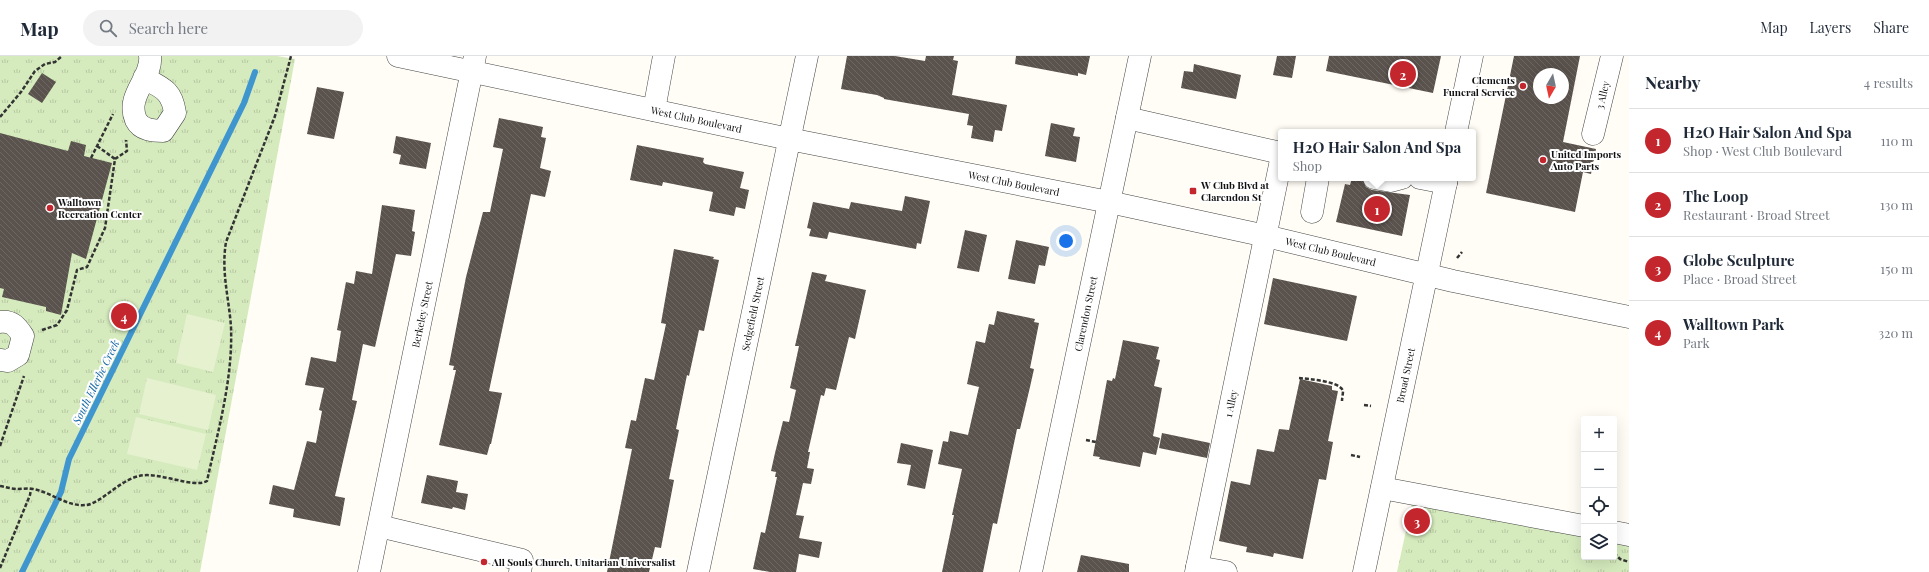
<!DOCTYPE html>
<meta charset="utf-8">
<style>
body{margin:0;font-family:"Playfair Display",serif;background:#f2f2f3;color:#1f2937}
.controls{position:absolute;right:12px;bottom:12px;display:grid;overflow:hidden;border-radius:4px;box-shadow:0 4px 16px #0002}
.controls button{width:36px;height:36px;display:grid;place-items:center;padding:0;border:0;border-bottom:1px solid #e0e1e3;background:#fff;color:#1f2937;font:20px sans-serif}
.compass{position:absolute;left:1533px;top:12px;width:36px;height:36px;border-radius:50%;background:#fff;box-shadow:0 4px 16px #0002;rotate:189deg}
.you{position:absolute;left:1066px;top:185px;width:14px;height:14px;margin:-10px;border:3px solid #fff;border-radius:50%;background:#1a73e8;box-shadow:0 0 0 6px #1a73e833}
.badge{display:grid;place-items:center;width:26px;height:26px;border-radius:50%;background:#c4262e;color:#fff;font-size:13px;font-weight:700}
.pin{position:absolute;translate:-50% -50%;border:2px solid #fff;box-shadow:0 1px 4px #0006}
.popup{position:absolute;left:1278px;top:73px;width:198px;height:52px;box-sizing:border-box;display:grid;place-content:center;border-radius:4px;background:#fff;filter:drop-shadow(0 1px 3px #0005);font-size:13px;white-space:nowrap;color:#747a83}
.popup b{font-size:15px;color:#1f2937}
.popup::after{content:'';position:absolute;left:50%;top:100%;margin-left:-8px;border:8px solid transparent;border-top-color:#fff}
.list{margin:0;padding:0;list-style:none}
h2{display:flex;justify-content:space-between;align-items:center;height:52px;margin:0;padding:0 16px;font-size:17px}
h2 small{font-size:13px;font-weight:400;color:#747a83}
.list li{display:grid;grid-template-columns:26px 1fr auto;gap:12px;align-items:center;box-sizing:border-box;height:64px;padding:0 16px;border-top:1px solid #e0e1e3}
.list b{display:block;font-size:15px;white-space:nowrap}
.list p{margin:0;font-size:13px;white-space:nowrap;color:#747a83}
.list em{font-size:13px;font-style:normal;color:#747a83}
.icon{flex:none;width:22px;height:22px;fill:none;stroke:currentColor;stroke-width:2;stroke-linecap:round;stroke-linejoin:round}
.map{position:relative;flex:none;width:1629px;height:516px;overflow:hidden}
header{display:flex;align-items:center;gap:24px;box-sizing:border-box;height:56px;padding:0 20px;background:#fff;border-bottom:1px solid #e0e1e3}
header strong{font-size:19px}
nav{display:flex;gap:22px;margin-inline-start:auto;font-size:14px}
.search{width:280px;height:36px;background:#f2f2f3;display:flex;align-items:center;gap:10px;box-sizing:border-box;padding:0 14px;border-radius:22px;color:#747a83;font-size:15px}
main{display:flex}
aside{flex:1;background:#fff}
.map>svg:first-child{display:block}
</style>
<header>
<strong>Map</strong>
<div class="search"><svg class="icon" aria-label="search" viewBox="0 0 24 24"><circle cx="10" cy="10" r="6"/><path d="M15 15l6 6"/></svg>Search here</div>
<nav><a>Map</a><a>Layers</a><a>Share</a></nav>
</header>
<main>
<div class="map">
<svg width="1629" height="516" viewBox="0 0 1629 516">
<defs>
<pattern id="grass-tufts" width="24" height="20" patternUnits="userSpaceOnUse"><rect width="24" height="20" fill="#d5ebbd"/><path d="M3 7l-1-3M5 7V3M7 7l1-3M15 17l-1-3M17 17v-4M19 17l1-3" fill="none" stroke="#b6c8a1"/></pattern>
<pattern id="building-back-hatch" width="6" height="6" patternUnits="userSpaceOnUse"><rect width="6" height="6" fill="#5a524d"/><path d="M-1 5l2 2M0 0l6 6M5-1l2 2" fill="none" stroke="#6d6662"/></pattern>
</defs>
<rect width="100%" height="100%" fill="#fffdf5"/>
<g fill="url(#grass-tufts)">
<path d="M0,0H277L295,3L200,516H0Z"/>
<path d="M1414,438L1584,470V501H1614V476L1629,479V516H1397Z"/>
</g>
<g fill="#e6f2cf">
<path d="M187,258L225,267L213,316L176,307Z"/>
<path d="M147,322L216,339L208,374L139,358Z"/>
<path d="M136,361L206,378L197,414L127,398Z"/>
</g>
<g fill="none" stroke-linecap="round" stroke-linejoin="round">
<path stroke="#3f96cf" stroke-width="6" d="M22,516L61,436L69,403L244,47L255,16"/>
</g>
<g fill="url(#building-back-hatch)" fill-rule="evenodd">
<path d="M847,0H895L925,5L926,0H954L953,4L958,5L952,39L1007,49L1002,75L995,74L993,86L971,82L973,70L967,69L969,58L884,43V42L877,39L841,33Z"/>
<path d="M1016,0H1090L1086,19L1078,17V20L1015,8Z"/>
<path d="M1277,0H1296L1292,22L1273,19Z"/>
<path d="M1329,0H1441L1433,37L1326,15Z"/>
<path d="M1514,0H1580L1563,86L1596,93L1591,118L1583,116L1575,156L1486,137ZM1539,18H1563V42H1539Z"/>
<path d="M1194,8L1241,19L1236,43L1181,32L1184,15L1193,16Z"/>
<path d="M42,17L56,26L42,47L28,38Z"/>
<path d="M317,31L344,36L334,83L307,78Z"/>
<path d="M499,62L543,71L541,81L546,82L540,112L551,115L545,141L531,138L489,335L502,337L491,388H490L487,399L439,389L456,314H453L454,310L449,309L466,221L483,156H490L503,93L493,91Z"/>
<path d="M1051,67L1075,72L1073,80L1080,81L1076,106L1045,100Z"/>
<path d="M0,77L68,95L71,85L86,89L84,100L112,107L86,203L72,197L61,259L46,255V251L2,241L4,233L0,232Z"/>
<path d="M396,80L431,87L426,113L399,108L401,99L393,97Z"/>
<path d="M637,89L704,102L703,106L705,108L744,116L740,132L749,134L745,153L736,151L734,160L709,155L713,136L663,126L662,130L630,124Z"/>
<path d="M1352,122H1362L1366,131L1372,134L1410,139L1402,180L1336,166L1345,128L1350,129Z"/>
<path d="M905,140L930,145L921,188L917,187L916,193L829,176L827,183L809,180L811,173L807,172L813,146L849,153L851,146L902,155Z"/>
<path d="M382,149L415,154L412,175L415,176L411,200L396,198L375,291L363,288L352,344L357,345L335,440L345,442L340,470L293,461L294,453L269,448L273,429L294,434L307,385L316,387L322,355L319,354L324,332L305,329L311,301L336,306L341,275L337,274L346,226L354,228L356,215L372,218Z"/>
<path d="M965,174L987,179L979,216L957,212Z"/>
<path d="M1016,184L1049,191L1045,210L1039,209L1035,228L1008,223Z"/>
<path d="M674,193L714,201L713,203L719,204L704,275L699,274L689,320L687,319L676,373L679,374L669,423L674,424L661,492L655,491L649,516H607L632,393L625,392L631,364L636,365L645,322L654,324L666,268L661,267Z"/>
<path d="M812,216L827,219L825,225L866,234L855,283L849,281L836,334L826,332L824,340L821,339L808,396H810L807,412L814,413L811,428L803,427L796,459L804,460L799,482L822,486L819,502L799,498L796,516H770L753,513L761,476L765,477L777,421H775L776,416L771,415L775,397L783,365L789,366L796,334L790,332L799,290H795Z"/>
<path d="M1273,222L1357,240L1347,285L1264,268Z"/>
<path d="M997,255L1035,263L1034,266L1039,267L1030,312L1034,313L1030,331L1020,373H1017L997,468L993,467L983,516H942L954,459H952L962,413L938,408L943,385L948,386L950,375L968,379L979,331L967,328L976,285L985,287L989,268L994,269Z"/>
<path d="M1123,284L1159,291L1156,303L1160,304L1154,330L1162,332L1153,380L1160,382L1156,399L1143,396L1140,411L1099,403L1100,401L1093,400L1107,324L1112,325L1113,322L1115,323Z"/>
<path d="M1300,323L1332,330V334L1338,335L1328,385L1333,386L1326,424L1319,423L1303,503L1274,497L1273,501L1258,498L1246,496L1247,491L1219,485L1231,425L1250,429L1257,393L1274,396L1279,373L1289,374Z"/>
<path d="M1162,377L1210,387L1207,402L1159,392Z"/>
<path d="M901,387L933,394L925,433L907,429L911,409L897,407Z"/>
<path d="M427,419L458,425L456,436L468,438L465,454L453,451L452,453L421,447Z"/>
<path d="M1081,499L1129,508V516H1077Z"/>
</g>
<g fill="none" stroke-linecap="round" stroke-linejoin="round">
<defs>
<g id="minor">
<path id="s1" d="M398,0L789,83L1109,146L1266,180L1453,225L1629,261"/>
<path d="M144,22C163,32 172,35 175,57L163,75C153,75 141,74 136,64C125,39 153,22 150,0"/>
<path d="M654,54L664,0"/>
<path d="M1127,62L1281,97"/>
<path d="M1456,76L1472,0"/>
<path id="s2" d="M1593,78L1612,0"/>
<path d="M1374,122L1391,125L1402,122"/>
<path d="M1420,122L1446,127"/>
<path d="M1312,156L1318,122"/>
<path d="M0,266C12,264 17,271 23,280L18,299L8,305L0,304"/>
<path d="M1382,432L1584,470"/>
<path d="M379,470L522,504L520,516"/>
<path d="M1614,476L1629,479"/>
<path d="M1197,511L1226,516"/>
<path id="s3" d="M369,516L475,0"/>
<path id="s4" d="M698,516L807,0"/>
<path id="s5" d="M1031,516L1140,0"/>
<path id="s6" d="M1196,516L1281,104"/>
<path id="s7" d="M1364,516L1447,122"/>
</g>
</defs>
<use href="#minor" stroke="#444" stroke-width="23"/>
<g stroke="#333" stroke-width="2.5" stroke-dasharray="4 2" stroke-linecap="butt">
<path d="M0,61L21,36L35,15L45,8L55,6L62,0"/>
<path d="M97,90L115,103"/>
<path d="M91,102L113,58"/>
<path d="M1457,202L1462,196"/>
<path d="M42,274L57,269L67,254L77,214L87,211L105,172L115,103L127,95L126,84"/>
<path d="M1299,322C1308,323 1340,325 1343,335C1343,338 1342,342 1342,345"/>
<path d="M1364,349L1371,350"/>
<path d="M1086,384L1096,386"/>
<path d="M0,390L24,320"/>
<path d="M1351,399L1360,401"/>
<path d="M0,430C6,431 12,433 18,433C23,433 28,432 33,433C51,436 67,451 86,449C100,448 120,424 139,420C159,415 193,433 207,425C218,375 233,323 231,271C229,242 221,216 226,186L275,60L291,0"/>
<path d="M1614,497L1620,503L1629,506"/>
<path d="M0,512L30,439L31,433"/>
</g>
<use href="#minor" stroke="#fff" stroke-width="22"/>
</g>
<g fill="#c4262e" stroke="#fff" stroke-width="1.5">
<circle cx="1523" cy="30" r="4"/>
<circle cx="1543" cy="104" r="4"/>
<rect x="1189" y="131" width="8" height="8" rx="2"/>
<circle cx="50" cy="152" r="4"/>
<circle cx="484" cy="506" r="4"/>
</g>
<g text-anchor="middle" stroke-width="4" stroke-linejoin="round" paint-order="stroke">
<g font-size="10" font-weight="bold" fill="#111" stroke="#fff" text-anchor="start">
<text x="1515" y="28" text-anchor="end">Clements<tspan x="1515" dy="12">Funeral Service</tspan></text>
<text x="1551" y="102">United Imports<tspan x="1551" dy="12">Auto Parts</tspan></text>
<text x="1201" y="133">W Club Blvd at<tspan x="1201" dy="12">Clarendon St</tspan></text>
<text x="58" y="150">Walltown<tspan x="58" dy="12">Recreation Center</tspan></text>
<text x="492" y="510">All Souls Church, Unitarian Universalist</text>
</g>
<g font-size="10" fill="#111" stroke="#fff">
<text dy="4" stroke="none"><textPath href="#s2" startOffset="40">3 Alley</textPath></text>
<text dy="4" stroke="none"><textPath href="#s1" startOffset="305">West Club Boulevard</textPath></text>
<text dy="4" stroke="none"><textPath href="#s1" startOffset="629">West Club Boulevard</textPath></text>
<text dy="4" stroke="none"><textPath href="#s1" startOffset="953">West Club Boulevard</textPath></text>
<text dy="4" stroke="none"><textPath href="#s3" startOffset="263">Berkeley Street</textPath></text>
<text dy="4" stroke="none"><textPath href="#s4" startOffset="264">Sedgefield Street</textPath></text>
<text dy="4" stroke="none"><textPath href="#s5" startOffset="264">Clarendon Street</textPath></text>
<text dy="4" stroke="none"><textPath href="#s7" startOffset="201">Broad Street</textPath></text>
<text dy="4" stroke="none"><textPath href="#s6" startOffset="172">1 Alley</textPath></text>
</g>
<g font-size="11" font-style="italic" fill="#1768a6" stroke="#fff">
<text transform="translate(96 326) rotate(-64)" y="4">South Ellerbe Creek</text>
</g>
</g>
</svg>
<div class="controls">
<button>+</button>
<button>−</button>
<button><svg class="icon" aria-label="locate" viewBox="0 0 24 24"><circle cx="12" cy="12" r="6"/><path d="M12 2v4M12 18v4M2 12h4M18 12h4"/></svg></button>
<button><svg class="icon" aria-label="layers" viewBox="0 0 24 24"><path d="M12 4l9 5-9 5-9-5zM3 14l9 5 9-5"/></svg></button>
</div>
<svg class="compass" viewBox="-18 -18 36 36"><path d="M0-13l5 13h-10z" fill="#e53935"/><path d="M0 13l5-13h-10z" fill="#747a83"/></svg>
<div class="you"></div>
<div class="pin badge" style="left:1377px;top:153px">1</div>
<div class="popup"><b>H2O Hair Salon And Spa</b>Shop</div>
<div class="pin badge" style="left:1403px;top:18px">2</div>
<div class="pin badge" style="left:1417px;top:465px">3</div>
<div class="pin badge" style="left:124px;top:260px">4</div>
</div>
<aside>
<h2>Nearby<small>4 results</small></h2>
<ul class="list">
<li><span class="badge">1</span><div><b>H2O Hair Salon And Spa</b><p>Shop · West Club Boulevard</p></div><em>110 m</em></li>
<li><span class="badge">2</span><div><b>The Loop</b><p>Restaurant · Broad Street</p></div><em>130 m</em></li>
<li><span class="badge">3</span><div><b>Globe Sculpture</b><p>Place · Broad Street</p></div><em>150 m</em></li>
<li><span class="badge">4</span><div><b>Walltown Park</b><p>Park</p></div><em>320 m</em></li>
</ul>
</aside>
</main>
